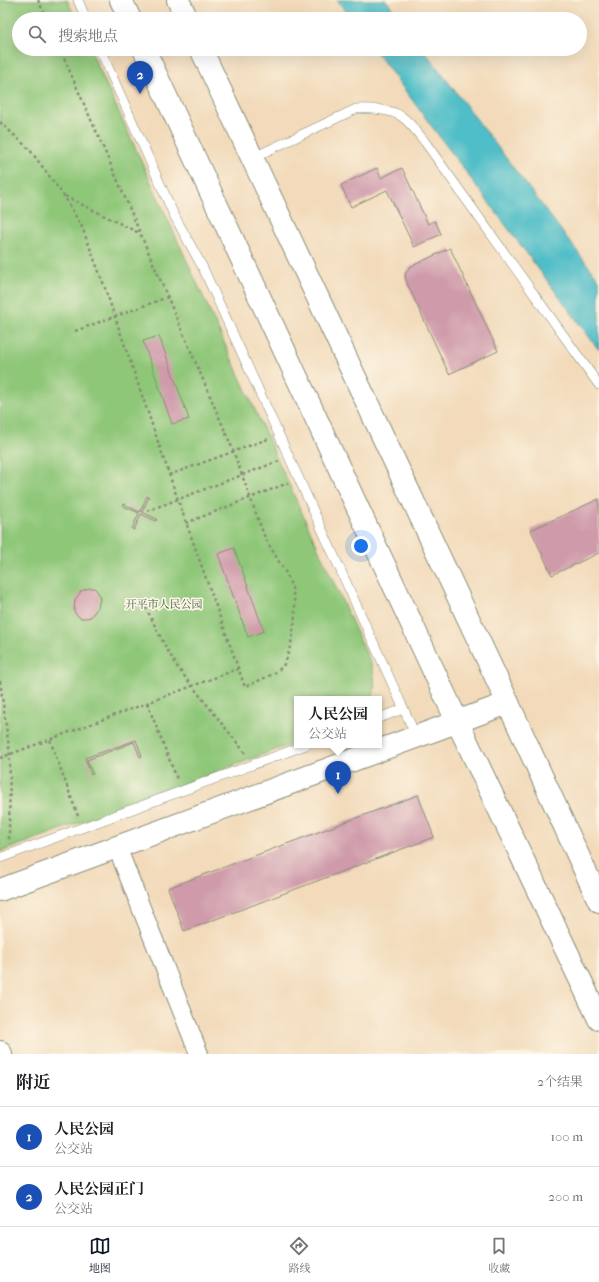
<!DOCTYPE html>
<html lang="zh">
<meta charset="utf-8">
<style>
body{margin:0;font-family:"IM FELL French Canon","Noto Serif SC",serif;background:#f6f6f6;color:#202124}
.you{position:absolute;left:361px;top:546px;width:14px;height:14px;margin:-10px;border:3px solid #fff;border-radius:50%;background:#1a73e8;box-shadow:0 0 0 6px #1a73e833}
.badge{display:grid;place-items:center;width:26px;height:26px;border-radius:50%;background:#111827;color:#fff;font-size:13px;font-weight:700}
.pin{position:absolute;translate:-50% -33px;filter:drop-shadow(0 1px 2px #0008)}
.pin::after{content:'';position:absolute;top:21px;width:14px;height:12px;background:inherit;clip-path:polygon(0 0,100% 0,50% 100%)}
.popup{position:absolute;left:294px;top:696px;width:88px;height:52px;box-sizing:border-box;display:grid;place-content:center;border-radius:0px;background:#fff;filter:drop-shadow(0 1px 3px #0005);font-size:13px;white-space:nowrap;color:#757577}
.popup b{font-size:15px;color:#202124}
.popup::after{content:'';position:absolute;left:50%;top:100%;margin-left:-8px;border:8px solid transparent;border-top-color:#fff}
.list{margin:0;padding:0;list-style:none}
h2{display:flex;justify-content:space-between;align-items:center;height:52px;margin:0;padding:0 16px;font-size:17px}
h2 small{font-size:13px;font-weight:400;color:#757577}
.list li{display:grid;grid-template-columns:26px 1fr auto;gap:12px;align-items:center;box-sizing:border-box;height:60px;padding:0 16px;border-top:1px solid #e0e0e0}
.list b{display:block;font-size:15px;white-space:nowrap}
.list p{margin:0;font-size:13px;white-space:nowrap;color:#757577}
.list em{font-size:13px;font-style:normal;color:#757577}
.icon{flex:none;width:22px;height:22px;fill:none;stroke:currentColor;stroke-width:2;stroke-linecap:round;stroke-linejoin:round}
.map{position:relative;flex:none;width:599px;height:1054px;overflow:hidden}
.search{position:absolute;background:#fff;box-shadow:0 4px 16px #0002;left:12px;right:12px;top:12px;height:44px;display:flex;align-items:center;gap:10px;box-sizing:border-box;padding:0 14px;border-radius:22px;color:#757577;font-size:15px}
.sheet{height:172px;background:#fff}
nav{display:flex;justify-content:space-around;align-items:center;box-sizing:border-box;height:56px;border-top:1px solid #e0e0e0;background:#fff;font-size:11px;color:#757577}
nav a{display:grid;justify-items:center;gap:2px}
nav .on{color:#111827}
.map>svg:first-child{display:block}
</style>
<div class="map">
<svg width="599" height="1054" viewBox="0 0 599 1054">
<rect width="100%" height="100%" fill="#fcf5e5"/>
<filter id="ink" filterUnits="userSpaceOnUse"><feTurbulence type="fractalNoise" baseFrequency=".025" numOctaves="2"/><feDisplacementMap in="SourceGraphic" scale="8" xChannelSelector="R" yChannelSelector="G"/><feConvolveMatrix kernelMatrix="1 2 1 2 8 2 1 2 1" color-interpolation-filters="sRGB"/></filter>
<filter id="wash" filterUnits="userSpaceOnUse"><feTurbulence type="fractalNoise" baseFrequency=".012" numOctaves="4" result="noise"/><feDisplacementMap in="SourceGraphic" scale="16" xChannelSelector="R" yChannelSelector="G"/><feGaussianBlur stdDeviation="0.9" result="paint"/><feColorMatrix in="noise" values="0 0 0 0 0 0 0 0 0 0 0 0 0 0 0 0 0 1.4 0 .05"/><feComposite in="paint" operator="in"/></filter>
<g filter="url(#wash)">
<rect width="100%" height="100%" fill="#f2daba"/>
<path fill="#8fc779" stroke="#578256" d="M0,0H67L76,19H19V49H90L371,664C375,676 376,687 372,699H297V742L0,852Z"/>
<g fill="#50bec8" stroke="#387e7e">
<path d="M337,0H386L400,19H351Z"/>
<path d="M374,49H423L599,280V350Z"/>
</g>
<g id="blocks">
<g fill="#cf9bab">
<path d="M377,168L381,178L402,168L428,224L435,221L441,234L414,247L387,190L351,207L341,185Z"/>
<path d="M450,248L498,351L449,374L407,283L405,276L406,272L410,267Z"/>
<path d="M159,336L189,419L172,424L143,341Z"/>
<path d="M147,496L149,497L142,512L157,519L156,521L141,514L134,530L132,529L139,513L123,506L124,504L140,512Z"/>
<path d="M599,499V553L552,575L531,530Z"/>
<path d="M234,548L264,631L248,637L218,554Z"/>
<path d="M89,588H94L98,592L100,599L98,607L91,617L86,618H80L75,613L74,610L75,600L81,591Z"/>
<path d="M136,740L142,756L140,757L134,742L87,760L93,774L91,775L85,758Z"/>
<path d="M418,795L434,837L184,931L168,888Z"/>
</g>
</g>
</g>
<g filter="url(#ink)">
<use href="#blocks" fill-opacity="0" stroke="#888c77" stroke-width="1"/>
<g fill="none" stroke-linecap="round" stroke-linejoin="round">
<defs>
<g id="service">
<path d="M78,0L86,19"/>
<path d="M100,49L174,215L203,268L416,736"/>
<path d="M252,158L356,109C368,108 390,109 401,116C410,122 418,133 425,142L599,385"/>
<path d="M379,718L403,709"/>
<path d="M0,858L306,745"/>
</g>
<path id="minor" d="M117,847L199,1054"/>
<g id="tertiary">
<path d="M121,0L130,19"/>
<path d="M178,0L187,19"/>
<path d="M144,49L457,721L599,1019"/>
<path d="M201,49L508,703L599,901"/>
<path d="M0,890L508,703"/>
<path d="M0,1052L1,1054"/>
</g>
</defs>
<use href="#service" stroke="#888c77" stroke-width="10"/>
<use href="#minor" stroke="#888c77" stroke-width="20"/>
<use href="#tertiary" stroke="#888c77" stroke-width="24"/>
<g stroke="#888c77" stroke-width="2.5" stroke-dasharray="3 3" stroke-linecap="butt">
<path d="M38,0L47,19"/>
<path d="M0,122L30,150L64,196L82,227L104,285L178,500L245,687L275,673L283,666L287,658L292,639L295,616V604L292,588L287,575L265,538L231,445L120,186L60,49"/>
<path d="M65,196L139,233"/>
<path d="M75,331L168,297"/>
<path d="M169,475L268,439"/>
<path d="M147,511L279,461"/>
<path d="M186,523L288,483"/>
<path d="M143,602L165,646L178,668L246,754"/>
<path d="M0,681L10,755L9,842"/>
<path d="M147,703L177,779"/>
<path d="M50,740L78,816"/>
<path d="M0,758L238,669"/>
</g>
<use href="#service" stroke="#fff" stroke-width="9"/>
<use href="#minor" stroke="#fff" stroke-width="18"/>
<use href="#tertiary" stroke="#fff" stroke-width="22"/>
</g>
</g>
<g text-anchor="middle" stroke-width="3.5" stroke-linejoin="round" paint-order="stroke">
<g font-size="11" fill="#3b6045" stroke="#fcf5e5">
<text x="164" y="608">开平市人民公园</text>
</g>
</g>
</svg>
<div class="you"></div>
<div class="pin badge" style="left:338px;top:794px;background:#1a4fb4">1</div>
<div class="popup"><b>人民公园</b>公交站</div>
<div class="pin badge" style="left:140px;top:94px;background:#1a4fb4">2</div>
<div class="search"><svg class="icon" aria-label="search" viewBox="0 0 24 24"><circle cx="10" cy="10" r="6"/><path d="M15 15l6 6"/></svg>搜索地点</div>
</div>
<section class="sheet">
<h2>附近<small>2个结果</small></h2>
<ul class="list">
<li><span class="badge" style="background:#1a4fb4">1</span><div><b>人民公园</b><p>公交站</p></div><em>100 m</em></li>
<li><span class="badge" style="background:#1a4fb4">2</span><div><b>人民公园正门</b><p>公交站</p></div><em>200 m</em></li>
</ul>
</section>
<nav>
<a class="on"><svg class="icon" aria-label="map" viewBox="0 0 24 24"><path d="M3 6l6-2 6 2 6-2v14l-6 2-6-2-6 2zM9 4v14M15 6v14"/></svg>地图</a>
<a><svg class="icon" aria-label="directions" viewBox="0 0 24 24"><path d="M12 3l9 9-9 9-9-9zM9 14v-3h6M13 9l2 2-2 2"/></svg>路线</a>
<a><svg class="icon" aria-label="saved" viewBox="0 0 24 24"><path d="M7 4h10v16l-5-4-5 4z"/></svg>收藏</a>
</nav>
